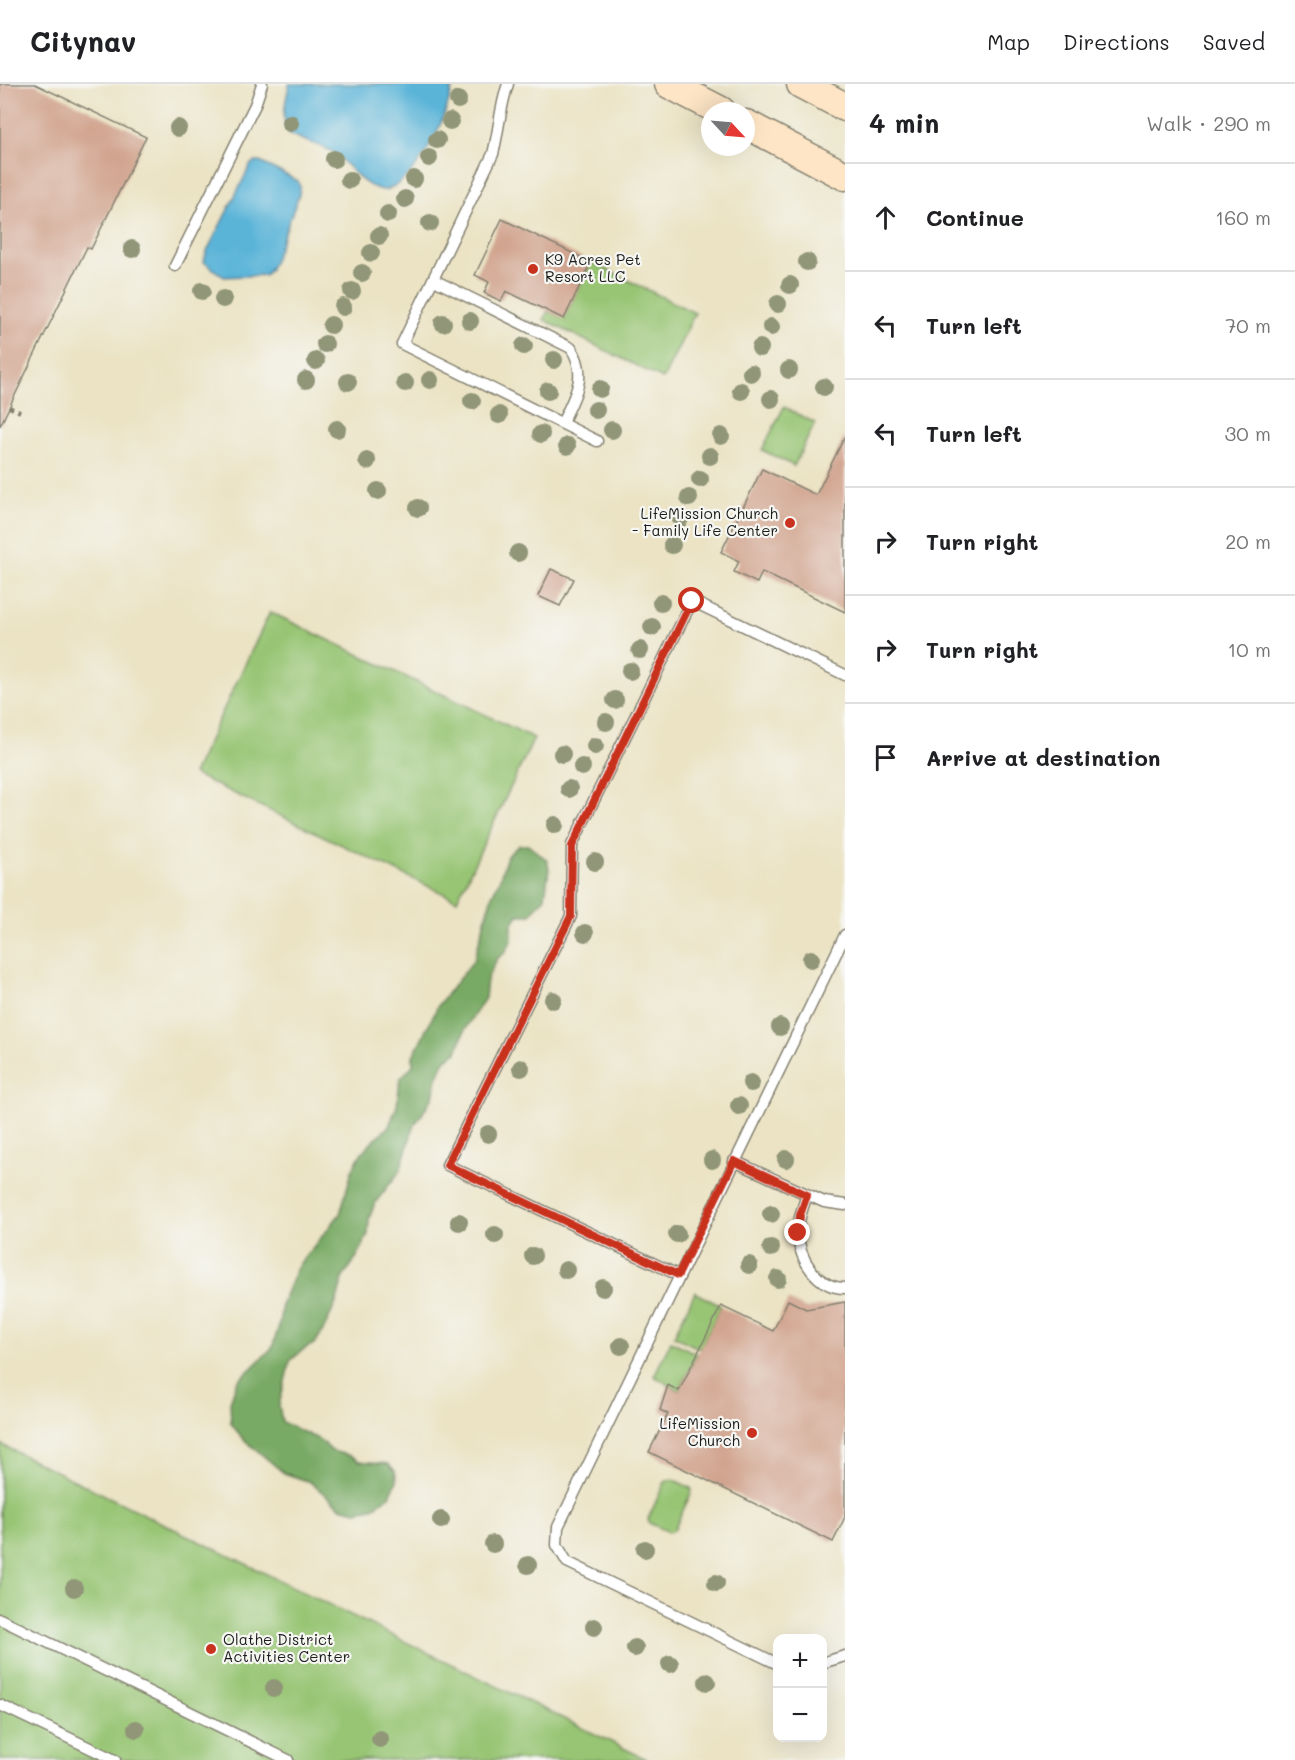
<!DOCTYPE html>
<meta charset="utf-8">
<style>
body{margin:0;font-family:Mali,sans-serif;background:#f6f6f6;color:#202124}
.controls{position:absolute;right:18px;bottom:18px;display:grid;overflow:hidden;border-radius:12px;box-shadow:0 6px 24px #0002}
.controls button{width:54px;height:54px;display:grid;place-items:center;padding:0;border:0;border-bottom:2px solid #e0e0e0;background:#fff;color:#202124;font:30px sans-serif}
.compass{position:absolute;left:701px;top:18px;width:54px;height:54px;border-radius:50%;background:#fff;box-shadow:0 6px 24px #0002;rotate:116deg}
.stop{position:absolute;width:18px;height:18px;margin:-14px;border:4px solid #c8321e;border-radius:50%;background:#fff}
.stop.end{background:#c8321e;border-color:#fff;box-shadow:0 2px 6px #0008}
.list{margin:0;padding:0;list-style:none}
h2{display:flex;justify-content:space-between;align-items:center;height:78px;margin:0;padding:0 24px;font-size:26px}
h2 small{font-size:20px;font-weight:400;color:#757577}
.list li{display:grid;grid-template-columns:39px 1fr auto;gap:18px;align-items:center;box-sizing:border-box;height:108px;padding:0 24px;border-top:2px solid #e0e0e0}
.list b{display:block;font-size:22px;white-space:nowrap}
.list em{font-size:20px;font-style:normal;color:#757577}
.icon{flex:none;width:33px;height:33px;fill:none;stroke:currentColor;stroke-width:2;stroke-linecap:round;stroke-linejoin:round}
.map{position:relative;flex:none;width:845px;height:1676px;overflow:hidden}
header{display:flex;align-items:center;gap:36px;box-sizing:border-box;height:84px;padding:0 30px;background:#fff;border-bottom:2px solid #e0e0e0}
header strong{font-size:28px}
nav{display:flex;gap:33px;margin-inline-start:auto;font-size:21px}
main{display:flex}
aside{flex:1;background:#fff}
.map>svg:first-child{display:block}
</style>
<header>
<strong>Citynav</strong>
<nav><a>Map</a><a>Directions</a><a>Saved</a></nav>
</header>
<main>
<div class="map">
<svg width="845" height="1676" viewBox="0 0 845 1676">
<rect width="100%" height="100%" fill="#f6f6f2"/>
<filter id="ink" filterUnits="userSpaceOnUse"><feTurbulence type="fractalNoise" baseFrequency=".0167" numOctaves="2"/><feDisplacementMap in="SourceGraphic" scale="12" xChannelSelector="R" yChannelSelector="G"/><feConvolveMatrix kernelMatrix="1 2 1 2 8 2 1 2 1" color-interpolation-filters="sRGB"/></filter>
<filter id="wash" filterUnits="userSpaceOnUse"><feTurbulence type="fractalNoise" baseFrequency=".008" numOctaves="4" result="noise"/><feDisplacementMap in="SourceGraphic" scale="24" xChannelSelector="R" yChannelSelector="G"/><feGaussianBlur stdDeviation="1.35" result="paint"/><feColorMatrix in="noise" values="0 0 0 0 0 0 0 0 0 0 0 0 0 0 0 0 0 1.4 0 .05"/><feComposite in="paint" operator="in"/></filter>
<g filter="url(#wash)">
<rect width="100%" height="100%" fill="#ebe3c4"/>
<g fill="#97c573" stroke="#5a7048" stroke-width="1.5">
<path d="M591,178L695,229L663,295L544,236L548,227L564,234Z"/>
<path d="M784,323L815,339L794,382L762,366Z"/>
<path d="M270,528L534,654L457,816L193,690Z"/>
<path d="M695,1208L721,1222L700,1265L674,1252Z"/>
<path d="M671,1257L697,1270L679,1307L654,1292Z"/>
<path d="M0,1360L648,1676H0Z"/>
<path d="M672,1395L691,1404L692,1407L674,1446L669,1448L649,1439L648,1435L665,1398Z"/>
</g>
<path fill="#79aa65" stroke="#4a6340" stroke-width="1.5" d="M519,761H528L547,776L549,785L545,813L530,831H518L512,840V855L505,869L497,875L487,895L485,914L465,945L457,968L445,976L437,994L433,1013L414,1042L400,1087L375,1119L369,1135L368,1150L357,1173L343,1193L337,1217L323,1247L314,1260L304,1265L290,1277L279,1321L282,1338L320,1356L332,1367L351,1372L359,1377L389,1380L395,1387L397,1397L390,1412L372,1424L357,1427L340,1423L310,1398L284,1389L242,1354L231,1339L230,1318L237,1298L272,1264L279,1242L282,1219L297,1183L340,1130L352,1086L362,1068L389,1042L397,1022L400,995L413,981V972L439,920L474,876L492,811L499,797L507,772Z"/>
<g fill="#5ab4d8" stroke="#3b687a" stroke-width="1.5">
<path d="M289,0H453C447,34 420,94 386,106C361,105 350,80 331,67C322,62 292,53 289,49C279,36 287,15 289,0Z"/>
<path d="M255,78H260L298,97L300,102L299,111L274,177L266,191L224,193L204,178L206,169L251,80Z"/>
</g>
<g id="blocks">
<g fill="#d1a48f">
<path d="M0,0H35L146,53L91,165L87,163L0,342Z"/>
<path d="M502,135L591,178L564,235L506,207L501,217L484,209L489,198L475,191Z"/>
<path d="M845,352V528L762,488L757,499L734,488L739,477L721,468L762,385L816,411Z"/>
<path d="M551,485L574,495L560,522L538,512Z"/>
<path d="M788,1216L806,1225L845,1218V1433L833,1458L649,1368L668,1330L660,1326L668,1301L679,1307L721,1222L773,1247Z"/>
</g>
</g>
</g>
<g filter="url(#ink)">
<use href="#blocks" fill-opacity="0" stroke="#848070" stroke-width="1.5"/>
<g fill="none" stroke-linecap="round" stroke-linejoin="round">
<defs>
<g id="lane">
<path d="M508,0C500,23 499,46 493,70L402,260L597,357"/>
<path d="M175,182L255,21L262,0"/>
<path d="M434,196L571,264C589,291 574,314 562,339"/>
<path d="M734,1077L824,1118L845,1121"/>
<path d="M807,1111C803,1123 798,1134 798,1148C798,1174 817,1204 845,1204"/>
<path d="M678,1191L447,1081L571,832L572,761L692,517L845,591"/>
<path d="M0,1535L288,1676"/>
<path d="M822,1579L845,1572"/>
<path d="M778,1580L567,1478L557,1461L558,1443L845,851"/>
<path d="M0,1621L115,1676"/>
</g>
<g id="secondary">
<path d="M669,0L721,27"/>
<path d="M801,0L845,23"/>
<path d="M746,40L845,92"/>
</g>
</defs>
<use href="#lane" stroke="#848070" stroke-width="13"/>
<use href="#secondary" stroke="#848070" stroke-width="31"/>
<path stroke="#848070" stroke-width="4" stroke-dasharray="4.5 4.5" stroke-linecap="butt" d="M9,323L20,328"/>
<use href="#lane" stroke="#fff" stroke-width="10"/>
<use href="#secondary" stroke="#fde5c5" stroke-width="28"/>
</g>
<g fill="#919678">
<circle cx="458" cy="16" r="9"/>
<circle cx="450" cy="37" r="9"/>
<circle cx="290" cy="39" r="9"/>
<circle cx="178" cy="44" r="9"/>
<circle cx="437" cy="56" r="9"/>
<circle cx="429" cy="74" r="9"/>
<circle cx="334" cy="75" r="9"/>
<circle cx="414" cy="95" r="9"/>
<circle cx="349" cy="96" r="9"/>
<circle cx="405" cy="115" r="9"/>
<circle cx="388" cy="130" r="9"/>
<circle cx="430" cy="139" r="9"/>
<circle cx="379" cy="152" r="9"/>
<circle cx="132" cy="165" r="9"/>
<circle cx="371" cy="169" r="9"/>
<circle cx="807" cy="178" r="9"/>
<circle cx="362" cy="189" r="9"/>
<circle cx="790" cy="201" r="9"/>
<circle cx="202" cy="207" r="9"/>
<circle cx="352" cy="207" r="9"/>
<circle cx="223" cy="215" r="9"/>
<circle cx="778" cy="220" r="9"/>
<circle cx="343" cy="223" r="9"/>
<circle cx="470" cy="237" r="9"/>
<circle cx="443" cy="239" r="9"/>
<circle cx="331" cy="241" r="9"/>
<circle cx="771" cy="243" r="9"/>
<circle cx="325" cy="260" r="9"/>
<circle cx="524" cy="262" r="9"/>
<circle cx="760" cy="264" r="9"/>
<circle cx="554" cy="276" r="9"/>
<circle cx="316" cy="277" r="9"/>
<circle cx="789" cy="286" r="9"/>
<circle cx="751" cy="289" r="9"/>
<circle cx="306" cy="296" r="9"/>
<circle cx="430" cy="296" r="9"/>
<circle cx="348" cy="298" r="9"/>
<circle cx="405" cy="299" r="9"/>
<circle cx="824" cy="303" r="9"/>
<circle cx="600" cy="305" r="9"/>
<circle cx="548" cy="307" r="9"/>
<circle cx="741" cy="307" r="9"/>
<circle cx="771" cy="315" r="9"/>
<circle cx="472" cy="317" r="9"/>
<circle cx="596" cy="326" r="9"/>
<circle cx="499" cy="331" r="9"/>
<circle cx="337" cy="345" r="9"/>
<circle cx="612" cy="346" r="9"/>
<circle cx="541" cy="350" r="9"/>
<circle cx="721" cy="352" r="9"/>
<circle cx="567" cy="362" r="9"/>
<circle cx="710" cy="372" r="9"/>
<circle cx="367" cy="377" r="9"/>
<circle cx="700" cy="395" r="9"/>
<circle cx="378" cy="407" r="9"/>
<circle cx="689" cy="414" r="9"/>
<circle cx="418" cy="424" r="9"/>
<circle cx="680" cy="435" r="9"/>
<circle cx="672" cy="461" r="9"/>
<circle cx="518" cy="469" r="9"/>
<circle cx="661" cy="519" r="9"/>
<circle cx="652" cy="543" r="9"/>
<circle cx="640" cy="566" r="9"/>
<circle cx="630" cy="587" r="9"/>
<circle cx="615" cy="616" r="9"/>
<circle cx="606" cy="638" r="9"/>
<circle cx="595" cy="662" r="9"/>
<circle cx="562" cy="670" r="9"/>
<circle cx="582" cy="683" r="9"/>
<circle cx="569" cy="705" r="9"/>
<circle cx="555" cy="741" r="9"/>
<circle cx="595" cy="778" r="9"/>
<circle cx="585" cy="849" r="9"/>
<circle cx="811" cy="875" r="9"/>
<circle cx="553" cy="916" r="9"/>
<circle cx="780" cy="943" r="9"/>
<circle cx="521" cy="984" r="9"/>
<circle cx="751" cy="999" r="9"/>
<circle cx="739" cy="1022" r="9"/>
<circle cx="488" cy="1050" r="9"/>
<circle cx="786" cy="1075" r="9"/>
<circle cx="712" cy="1076" r="9"/>
<circle cx="771" cy="1130" r="9"/>
<circle cx="459" cy="1138" r="9"/>
<circle cx="677" cy="1150" r="9"/>
<circle cx="495" cy="1151" r="9"/>
<circle cx="771" cy="1164" r="9"/>
<circle cx="533" cy="1172" r="9"/>
<circle cx="749" cy="1181" r="9"/>
<circle cx="566" cy="1186" r="9"/>
<circle cx="778" cy="1195" r="9"/>
<circle cx="603" cy="1204" r="9"/>
<circle cx="621" cy="1262" r="9"/>
<circle cx="441" cy="1436" r="9"/>
<circle cx="493" cy="1460" r="9"/>
<circle cx="645" cy="1465" r="9"/>
<circle cx="528" cy="1481" r="9"/>
<circle cx="716" cy="1499" r="9"/>
<circle cx="74" cy="1504" r="9"/>
<circle cx="594" cy="1543" r="9"/>
<circle cx="635" cy="1564" r="9"/>
<circle cx="670" cy="1580" r="9"/>
<circle cx="707" cy="1598" r="9"/>
<circle cx="274" cy="1604" r="9"/>
<circle cx="136" cy="1645" r="9"/>
<circle cx="380" cy="1655" r="9"/>
</g>
</g>
<g fill="none" stroke-linecap="round" stroke-linejoin="round" filter="url(#ink)">
<path stroke="#c8321e" stroke-width="8" d="M692,517L572,762L571,832L447,1081L678,1191L734,1077L807,1111L800,1131L798,1149"/>
</g>
<g fill="#c8321e" stroke="#f6f6f2" stroke-width="2">
<circle cx="533" cy="185" r="6"/>
<circle cx="790" cy="439" r="6"/>
<circle cx="752" cy="1349" r="6"/>
<circle cx="211" cy="1565" r="6"/>
</g>
<g text-anchor="middle" stroke-width="4.5" stroke-linejoin="round" paint-order="stroke">
<g font-size="15" fill="#1c1c1c" stroke="#f6f6f2" text-anchor="start">
<text x="545" y="181">K9 Acres Pet<tspan x="545" dy="17">Resort LLC</tspan></text>
<text x="778" y="435" text-anchor="end">LifeMission Church<tspan x="778" dy="17">- Family Life Center</tspan></text>
<text x="740" y="1345" text-anchor="end">LifeMission<tspan x="740" dy="17">Church</tspan></text>
<text x="223" y="1561">Olathe District<tspan x="223" dy="17">Activities Center</tspan></text>
</g>
</g>
</svg>
<div class="controls">
<button>+</button>
<button>−</button>
</div>
<svg class="compass" viewBox="-18 -18 36 36"><path d="M0-13l5 13h-10z" fill="#e53935"/><path d="M0 13l5-13h-10z" fill="#757577"/></svg>
<div class="stop" style="left:692px;top:517px"></div>
<div class="stop end" style="left:798px;top:1149px"></div>
</div>
<aside>
<h2>4 min<small>Walk · 290 m</small></h2>
<ul class="list">
<li><svg class="icon" aria-label="ahead" viewBox="0 0 24 24"><path d="M12 20V5M6 11l6-6 6 6"/></svg><div><b>Continue</b></div><em>160 m</em></li>
<li><svg class="icon" aria-label="left" viewBox="0 0 24 24"><path d="M17 20v-9H6M10 6l-5 5 5 5"/></svg><div><b>Turn left</b></div><em>70 m</em></li>
<li><svg class="icon" aria-label="left" viewBox="0 0 24 24"><path d="M17 20v-9H6M10 6l-5 5 5 5"/></svg><div><b>Turn left</b></div><em>30 m</em></li>
<li><svg class="icon" aria-label="right" viewBox="0 0 24 24"><path d="M7 20v-9h11M14 6l5 5-5 5"/></svg><div><b>Turn right</b></div><em>20 m</em></li>
<li><svg class="icon" aria-label="right" viewBox="0 0 24 24"><path d="M7 20v-9h11M14 6l5 5-5 5"/></svg><div><b>Turn right</b></div><em>10 m</em></li>
<li><svg class="icon" aria-label="arrive" viewBox="0 0 24 24"><path d="M6 21V4h12l-3 4 3 4H6"/></svg><div><b>Arrive at destination</b></div></li>
</ul>
</aside>
</main>
